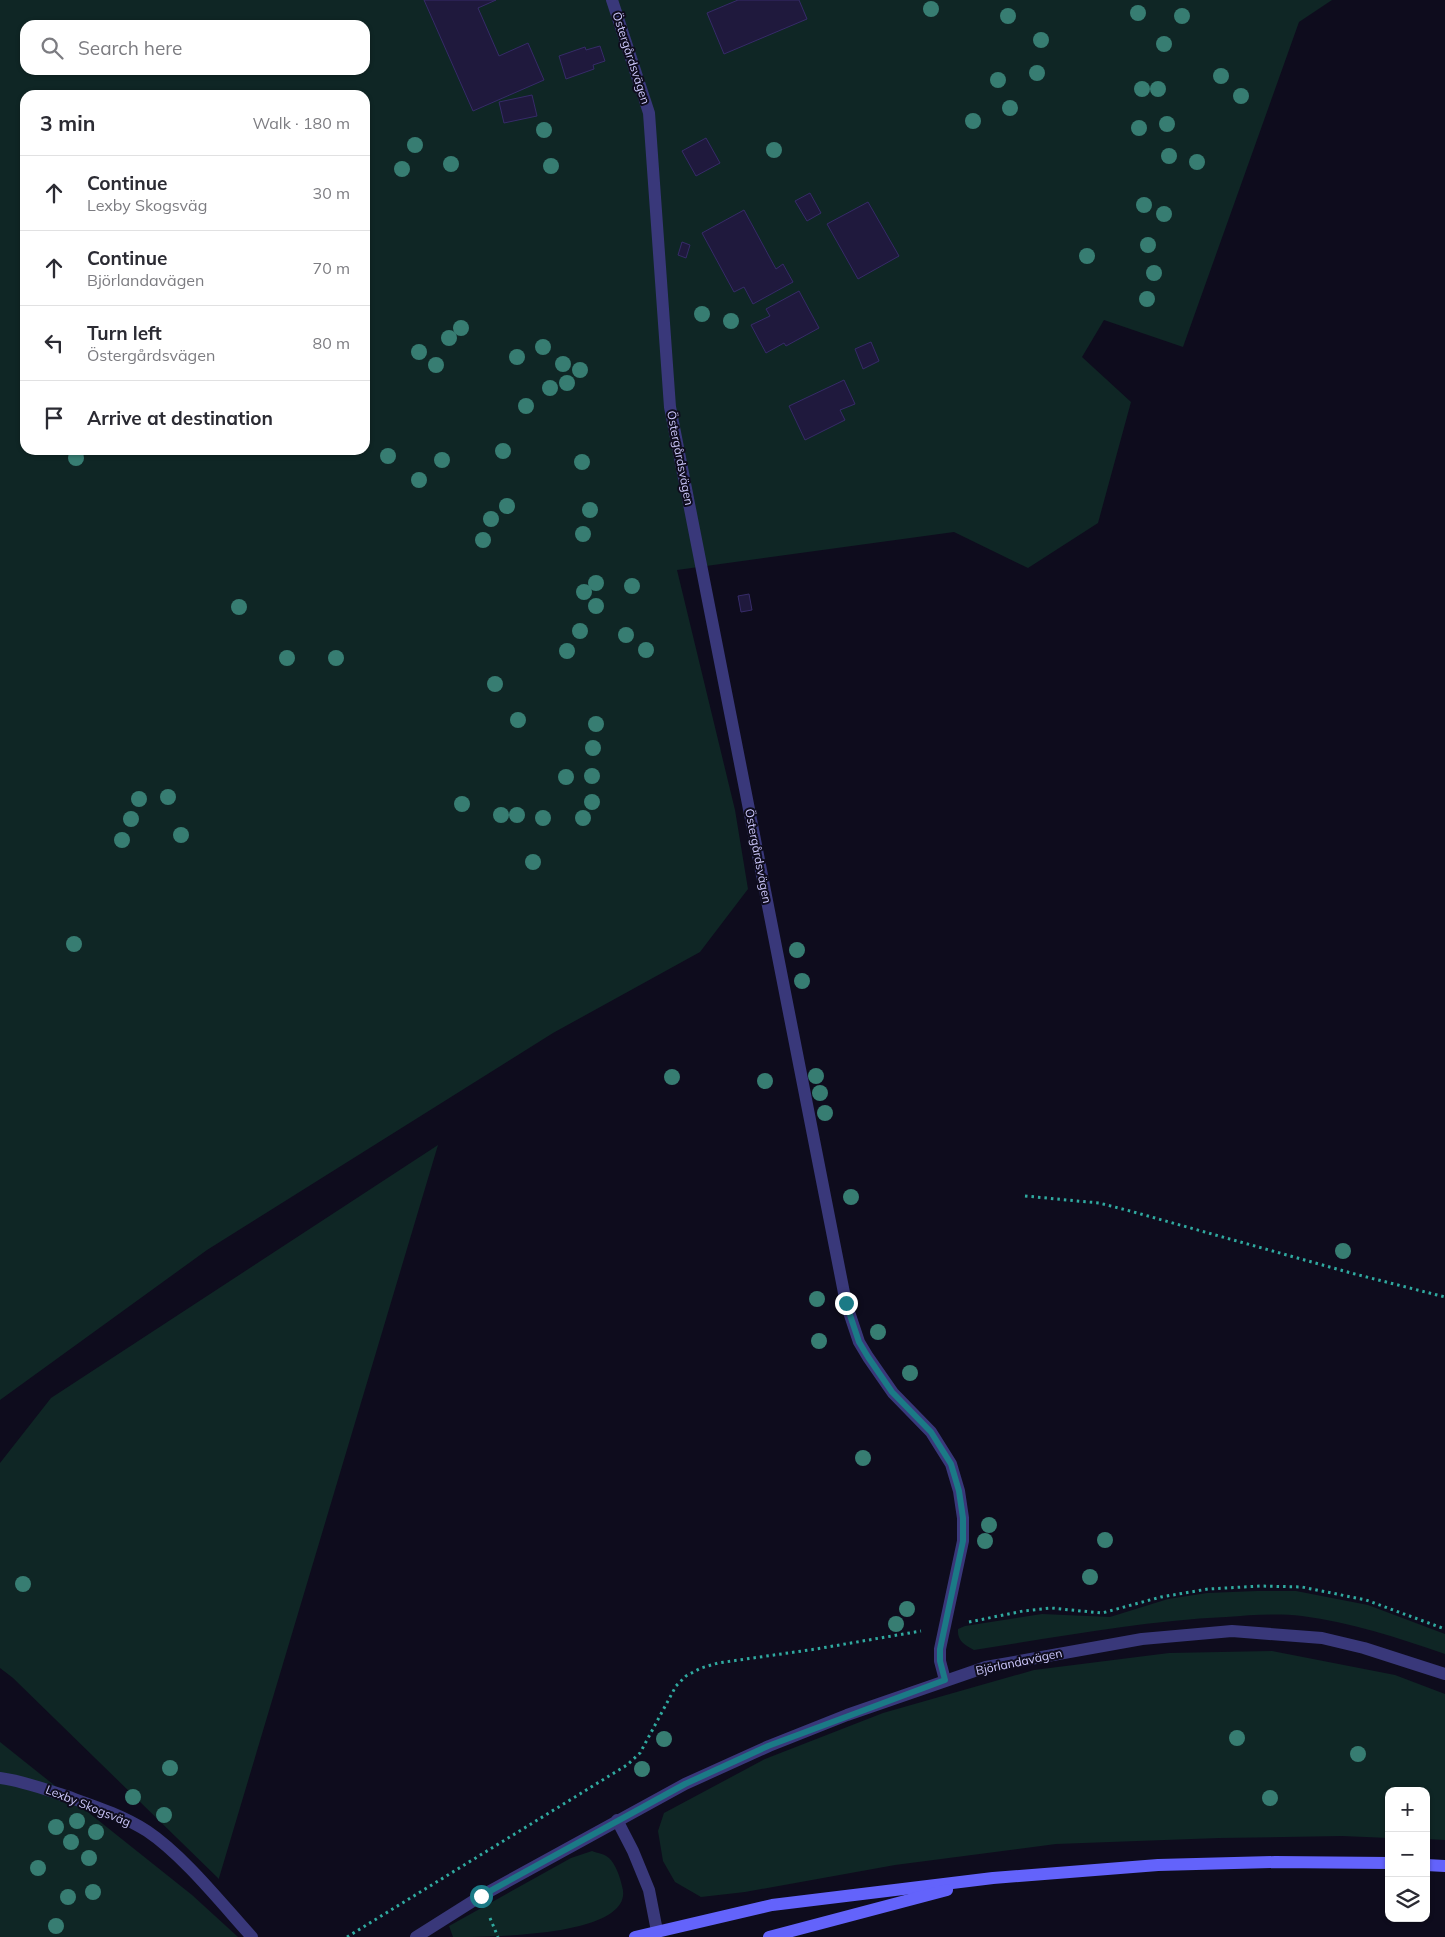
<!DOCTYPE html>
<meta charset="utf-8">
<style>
body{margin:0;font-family:Mulish,sans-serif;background:#f2f2f3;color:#2b2b33}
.controls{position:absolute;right:15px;bottom:15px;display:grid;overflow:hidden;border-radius:10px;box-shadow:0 1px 4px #0004}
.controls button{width:45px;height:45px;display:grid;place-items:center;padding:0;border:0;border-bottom:1px solid #e1e1e2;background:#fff;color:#2b2b33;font:25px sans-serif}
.stop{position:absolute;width:15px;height:15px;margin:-11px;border:4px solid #1b7a86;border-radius:50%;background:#fff}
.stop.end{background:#1b7a86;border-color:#fff;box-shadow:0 1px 5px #0008}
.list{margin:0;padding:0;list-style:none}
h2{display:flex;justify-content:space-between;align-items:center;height:65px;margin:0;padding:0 20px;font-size:21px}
h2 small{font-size:16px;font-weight:400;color:#7c7c81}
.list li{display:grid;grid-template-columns:32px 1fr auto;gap:15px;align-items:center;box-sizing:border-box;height:75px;padding:0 20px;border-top:1px solid #e1e1e2}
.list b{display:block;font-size:19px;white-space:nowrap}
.list p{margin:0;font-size:16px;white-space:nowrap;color:#7c7c81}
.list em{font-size:16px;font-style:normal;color:#7c7c81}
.icon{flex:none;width:28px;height:28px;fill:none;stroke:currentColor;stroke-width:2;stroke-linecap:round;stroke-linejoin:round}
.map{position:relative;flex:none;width:1445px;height:1937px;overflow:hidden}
.search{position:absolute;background:#fff;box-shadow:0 1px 4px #0004;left:20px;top:20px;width:350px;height:55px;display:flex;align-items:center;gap:12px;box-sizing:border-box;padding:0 18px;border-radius:15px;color:#7c7c81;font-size:19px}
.panel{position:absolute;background:#fff;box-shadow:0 1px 4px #0004;left:20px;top:90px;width:350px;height:365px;border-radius:15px}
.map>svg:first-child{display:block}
</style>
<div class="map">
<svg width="1445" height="1937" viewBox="0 0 1445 1937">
<rect width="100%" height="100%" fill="#0e0c1d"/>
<g fill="#0f2625" fill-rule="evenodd">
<path d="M0,0H1332L1299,22L1183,347L1104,320L1082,357L1131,402L1098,523L1028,568L954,532L677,570L735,810L748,889L700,952L553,1033L207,1250L0,1400ZM25,25H365V70H25ZM25,95H365V450H25Z"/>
<path d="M438,1145L219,1878V1879L13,1678L0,1668V1463L51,1398Z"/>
<path d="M1257,1591H1296L1368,1605L1445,1634V1654C1399,1638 1350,1622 1302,1616C1277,1613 1251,1615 1226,1617C1141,1621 1058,1637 974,1650C965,1645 957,1641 958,1629L965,1626L1042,1614L1110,1617L1168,1599L1207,1593Z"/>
<path d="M1272,1651L1395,1675L1445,1694V1840L1426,1839V1791H1389V1838L1342,1836L1219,1838L1056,1844L895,1865L745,1892L701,1897L675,1882L663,1861L658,1831L664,1813L765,1759L883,1713L1034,1670L1169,1653Z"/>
<path d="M0,1742L192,1895L238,1937H0Z"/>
<path d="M592,1851C597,1853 605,1854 609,1858C616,1865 620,1877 622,1886C638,1937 489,1937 453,1937L449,1926L571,1858Z"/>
</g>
<g fill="#1f193d" stroke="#362b68">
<path d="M424,0H496L478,8L499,56L528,43L544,80L473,111Z"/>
<path d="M738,0H799L807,19L724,54L707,13Z"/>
<path d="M600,46L605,61L593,65L594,69L566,79L559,56L585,47L586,50Z"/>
<path d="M532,95L537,116L504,123L499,102Z"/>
<path d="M706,138L720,163L696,176L682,151Z"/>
<path d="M810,193L821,213L807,221L795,201Z"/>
<path d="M868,202L899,256L858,279L827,224Z"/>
<path d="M744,210L776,269L783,264L793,282L753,304L744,287L734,292L702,233Z"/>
<path d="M682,242L690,245L686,258L678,255Z"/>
<path d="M799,291L819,328L786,346L784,343L766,353L751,325L770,316L766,309Z"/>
<path d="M871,342L879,361L863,369L855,349Z"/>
<path d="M844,380L855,404L840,410L845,420L805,440L789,406Z"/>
<path d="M749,594L752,610L741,612L738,596Z"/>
</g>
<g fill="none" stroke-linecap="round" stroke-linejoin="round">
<g stroke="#30aaa0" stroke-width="3" stroke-dasharray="2.5 4" stroke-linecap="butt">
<path d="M1025,1196L1099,1203L1130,1211L1351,1273L1445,1297"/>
<path d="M969,1622L1023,1611L1051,1608L1102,1613L1161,1597L1208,1589L1260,1586L1302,1587L1366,1600L1445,1629"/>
<path d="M490,1918L498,1937"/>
<path d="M347,1937L627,1765L640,1753L676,1686L686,1676L701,1668L718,1663L816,1649L921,1631"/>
</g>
<g stroke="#39387a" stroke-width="12">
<path d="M612,0L649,113L670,407L846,1303L859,1342L868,1357L893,1393L931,1432L951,1464L959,1491L963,1518V1541L940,1649V1661L945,1680"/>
<path d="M0,1778C23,1781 44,1789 66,1796C94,1806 122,1815 147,1831C183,1855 222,1904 252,1937"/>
<path d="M617,1820L633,1851L649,1890L657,1931"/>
<path d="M416,1937L481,1896L685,1784L769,1746L847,1715L986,1667L1142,1639L1232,1631L1322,1638L1364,1648L1445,1674"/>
</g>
<g stroke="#6363fb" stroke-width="12">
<path d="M1426,1865L1445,1866"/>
<path d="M635,1937L772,1905L993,1878L1158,1865L1275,1862L1389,1863"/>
<path d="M769,1937L947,1890"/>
</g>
</g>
<g fill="#377d72">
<circle cx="931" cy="9" r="8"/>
<circle cx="1138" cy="13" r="8"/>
<circle cx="1008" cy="16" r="8"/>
<circle cx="1182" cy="16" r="8"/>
<circle cx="1041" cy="40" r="8"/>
<circle cx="1164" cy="44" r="8"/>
<circle cx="1037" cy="73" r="8"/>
<circle cx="1221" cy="76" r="8"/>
<circle cx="998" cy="80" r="8"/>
<circle cx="1142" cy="89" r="8"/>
<circle cx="1158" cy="89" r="8"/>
<circle cx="1241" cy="96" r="8"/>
<circle cx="1010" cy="108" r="8"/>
<circle cx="973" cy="121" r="8"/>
<circle cx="1167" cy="124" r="8"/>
<circle cx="1139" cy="128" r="8"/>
<circle cx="544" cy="130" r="8"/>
<circle cx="415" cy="145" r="8"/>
<circle cx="774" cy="150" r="8"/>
<circle cx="1169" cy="156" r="8"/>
<circle cx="1197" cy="162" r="8"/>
<circle cx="451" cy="164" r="8"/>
<circle cx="551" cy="166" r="8"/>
<circle cx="402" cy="169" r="8"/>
<circle cx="1144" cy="205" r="8"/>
<circle cx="1164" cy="214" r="8"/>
<circle cx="1148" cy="245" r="8"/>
<circle cx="1087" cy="256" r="8"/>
<circle cx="1154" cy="273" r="8"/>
<circle cx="1147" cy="299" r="8"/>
<circle cx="702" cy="314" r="8"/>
<circle cx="731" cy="321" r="8"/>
<circle cx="461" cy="328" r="8"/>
<circle cx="449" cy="338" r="8"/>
<circle cx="543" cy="347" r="8"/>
<circle cx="419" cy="352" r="8"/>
<circle cx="517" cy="357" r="8"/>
<circle cx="563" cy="364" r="8"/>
<circle cx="436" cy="365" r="8"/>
<circle cx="580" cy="370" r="8"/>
<circle cx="567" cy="383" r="8"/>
<circle cx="550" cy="388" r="8"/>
<circle cx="526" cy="406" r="8"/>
<circle cx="503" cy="451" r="8"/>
<circle cx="388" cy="456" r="8"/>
<circle cx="76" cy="458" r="8"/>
<circle cx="442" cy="460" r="8"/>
<circle cx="582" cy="462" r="8"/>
<circle cx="419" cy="480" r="8"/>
<circle cx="507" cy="506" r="8"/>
<circle cx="590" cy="510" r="8"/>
<circle cx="491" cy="519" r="8"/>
<circle cx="583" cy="534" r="8"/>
<circle cx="483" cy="540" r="8"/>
<circle cx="596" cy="583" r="8"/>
<circle cx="632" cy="586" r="8"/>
<circle cx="584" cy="592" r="8"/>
<circle cx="596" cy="606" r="8"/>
<circle cx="239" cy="607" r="8"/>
<circle cx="580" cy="631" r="8"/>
<circle cx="626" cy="635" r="8"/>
<circle cx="646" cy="650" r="8"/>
<circle cx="567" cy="651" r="8"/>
<circle cx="287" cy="658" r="8"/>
<circle cx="336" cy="658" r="8"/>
<circle cx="495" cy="684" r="8"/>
<circle cx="518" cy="720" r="8"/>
<circle cx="596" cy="724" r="8"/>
<circle cx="593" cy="748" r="8"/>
<circle cx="592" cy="776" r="8"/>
<circle cx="566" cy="777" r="8"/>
<circle cx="168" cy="797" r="8"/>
<circle cx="139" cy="799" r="8"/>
<circle cx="592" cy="802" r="8"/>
<circle cx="462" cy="804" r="8"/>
<circle cx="501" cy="815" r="8"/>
<circle cx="517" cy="815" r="8"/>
<circle cx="543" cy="818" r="8"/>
<circle cx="583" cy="818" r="8"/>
<circle cx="131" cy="819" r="8"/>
<circle cx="181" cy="835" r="8"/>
<circle cx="122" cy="840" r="8"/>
<circle cx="533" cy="862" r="8"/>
<circle cx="74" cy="944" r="8"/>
<circle cx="797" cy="950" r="8"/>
<circle cx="802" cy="981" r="8"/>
<circle cx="816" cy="1076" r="8"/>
<circle cx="672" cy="1077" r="8"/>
<circle cx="765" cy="1081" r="8"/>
<circle cx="820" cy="1093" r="8"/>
<circle cx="825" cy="1113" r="8"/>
<circle cx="851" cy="1197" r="8"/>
<circle cx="1343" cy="1251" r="8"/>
<circle cx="817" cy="1299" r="8"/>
<circle cx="878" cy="1332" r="8"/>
<circle cx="819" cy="1341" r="8"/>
<circle cx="910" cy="1373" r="8"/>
<circle cx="863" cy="1458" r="8"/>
<circle cx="989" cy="1525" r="8"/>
<circle cx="1105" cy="1540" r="8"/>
<circle cx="985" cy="1541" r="8"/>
<circle cx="1090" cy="1577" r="8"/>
<circle cx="23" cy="1584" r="8"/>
<circle cx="907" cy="1609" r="8"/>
<circle cx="896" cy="1624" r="8"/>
<circle cx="1237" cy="1738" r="8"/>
<circle cx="664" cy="1739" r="8"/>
<circle cx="1358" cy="1754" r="8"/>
<circle cx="170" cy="1768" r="8"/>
<circle cx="642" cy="1769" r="8"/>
<circle cx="133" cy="1797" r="8"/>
<circle cx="1270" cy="1798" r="8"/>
<circle cx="164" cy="1815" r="8"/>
<circle cx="77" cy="1821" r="8"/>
<circle cx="56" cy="1827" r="8"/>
<circle cx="96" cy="1832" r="8"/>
<circle cx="71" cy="1842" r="8"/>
<circle cx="89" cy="1858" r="8"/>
<circle cx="38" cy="1868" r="8"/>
<circle cx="93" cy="1892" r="8"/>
<circle cx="68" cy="1897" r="8"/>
<circle cx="56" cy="1926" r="8"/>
</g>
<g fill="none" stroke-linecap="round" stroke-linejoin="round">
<path stroke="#1b7a86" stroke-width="6" d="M481,1896L685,1784L768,1746L945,1680L940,1661V1649L963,1541V1518L959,1491L951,1464L931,1432L892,1392L868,1357L859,1342L846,1303"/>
</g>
<g text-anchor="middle" stroke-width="4" stroke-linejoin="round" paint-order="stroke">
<g font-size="12" fill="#cec9fd" stroke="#0e0c1d">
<text transform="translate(631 58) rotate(72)" y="4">Östergårdsvägen</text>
<text transform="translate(680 458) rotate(79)" y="4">Östergårdsvägen</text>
<text transform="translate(758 856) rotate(79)" y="4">Östergårdsvägen</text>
<text transform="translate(1019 1662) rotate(-12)" y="4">Björlandavägen</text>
<text transform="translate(88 1806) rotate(22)" y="4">Lexby Skogsväg</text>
</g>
</g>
</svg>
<div class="controls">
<button>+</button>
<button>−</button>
<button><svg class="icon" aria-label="layers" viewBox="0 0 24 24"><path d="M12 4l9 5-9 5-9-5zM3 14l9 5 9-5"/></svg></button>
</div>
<div class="stop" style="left:481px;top:1896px"></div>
<div class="stop end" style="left:846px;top:1303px"></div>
<div class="search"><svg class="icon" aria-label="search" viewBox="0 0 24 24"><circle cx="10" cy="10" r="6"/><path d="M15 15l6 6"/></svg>Search here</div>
<section class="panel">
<h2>3 min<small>Walk · 180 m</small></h2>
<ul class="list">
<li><svg class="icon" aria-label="ahead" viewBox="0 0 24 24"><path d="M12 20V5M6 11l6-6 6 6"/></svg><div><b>Continue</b><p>Lexby Skogsväg</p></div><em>30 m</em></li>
<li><svg class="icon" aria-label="ahead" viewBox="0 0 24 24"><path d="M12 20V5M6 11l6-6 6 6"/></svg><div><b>Continue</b><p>Björlandavägen</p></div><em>70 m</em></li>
<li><svg class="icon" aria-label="left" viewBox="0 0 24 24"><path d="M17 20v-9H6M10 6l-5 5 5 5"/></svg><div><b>Turn left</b><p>Östergårdsvägen</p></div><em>80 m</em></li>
<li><svg class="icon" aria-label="arrive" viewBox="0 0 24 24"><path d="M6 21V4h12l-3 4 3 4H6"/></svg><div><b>Arrive at destination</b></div></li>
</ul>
</section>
</div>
